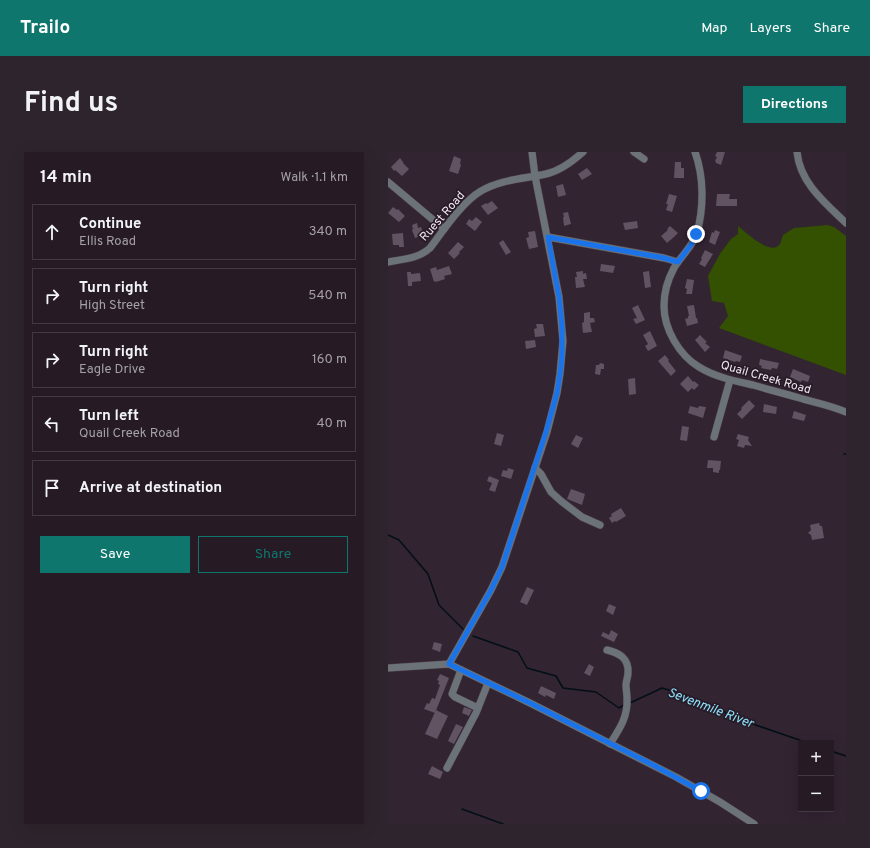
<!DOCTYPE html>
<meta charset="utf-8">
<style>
body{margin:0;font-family:Overpass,sans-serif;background:#2e242d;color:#f1f3f6}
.controls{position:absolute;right:12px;bottom:12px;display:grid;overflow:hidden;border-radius:0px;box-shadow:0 4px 16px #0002}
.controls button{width:36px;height:36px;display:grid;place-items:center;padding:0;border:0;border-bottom:1px solid #423942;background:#261b25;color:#f1f3f6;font:20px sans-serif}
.stop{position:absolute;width:12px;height:12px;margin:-9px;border:3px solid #1a73e8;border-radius:50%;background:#fff}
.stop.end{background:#1a73e8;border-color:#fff;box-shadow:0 1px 4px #0008}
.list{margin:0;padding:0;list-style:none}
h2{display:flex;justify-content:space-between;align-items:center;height:52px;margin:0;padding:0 16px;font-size:17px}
h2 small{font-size:13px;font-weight:400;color:#a4a1a7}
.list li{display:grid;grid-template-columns:26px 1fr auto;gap:12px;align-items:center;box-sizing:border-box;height:56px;margin:0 8px 8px;padding:0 8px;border:1px solid #423942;border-radius:0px}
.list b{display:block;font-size:15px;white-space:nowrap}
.list p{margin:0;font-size:13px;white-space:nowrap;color:#a4a1a7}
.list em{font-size:13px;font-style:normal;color:#a4a1a7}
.actions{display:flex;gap:8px;padding:12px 16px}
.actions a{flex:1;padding:9px 0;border:1px solid #0f766e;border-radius:0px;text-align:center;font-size:14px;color:#0f766e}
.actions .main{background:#0f766e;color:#fff}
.icon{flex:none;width:22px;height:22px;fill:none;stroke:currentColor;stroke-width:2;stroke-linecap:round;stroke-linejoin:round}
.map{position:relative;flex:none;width:458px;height:672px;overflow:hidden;border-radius:0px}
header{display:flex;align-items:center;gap:24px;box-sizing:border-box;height:56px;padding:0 20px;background:#0f766e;color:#fff}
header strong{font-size:19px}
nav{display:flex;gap:22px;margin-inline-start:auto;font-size:14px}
.intro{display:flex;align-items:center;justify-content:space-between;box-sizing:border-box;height:96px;padding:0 24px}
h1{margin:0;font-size:28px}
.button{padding:10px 18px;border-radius:0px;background:#0f766e;color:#fff;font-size:14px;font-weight:700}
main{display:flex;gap:24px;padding:0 24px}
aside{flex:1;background:#261b25;border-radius:0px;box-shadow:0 4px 16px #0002}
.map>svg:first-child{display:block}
</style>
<header>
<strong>Trailo</strong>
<nav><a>Map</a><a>Layers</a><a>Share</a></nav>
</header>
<div class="intro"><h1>Find us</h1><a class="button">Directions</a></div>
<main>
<aside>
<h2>14 min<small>Walk · 1.1 km</small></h2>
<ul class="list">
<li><svg class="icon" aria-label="ahead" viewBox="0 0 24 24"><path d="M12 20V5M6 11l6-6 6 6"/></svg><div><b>Continue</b><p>Ellis Road</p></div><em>340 m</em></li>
<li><svg class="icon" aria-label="right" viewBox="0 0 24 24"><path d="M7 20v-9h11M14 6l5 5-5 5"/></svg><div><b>Turn right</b><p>High Street</p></div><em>540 m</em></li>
<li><svg class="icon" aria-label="right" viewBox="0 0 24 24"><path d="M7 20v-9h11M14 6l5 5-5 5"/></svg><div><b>Turn right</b><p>Eagle Drive</p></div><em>160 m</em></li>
<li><svg class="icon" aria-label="left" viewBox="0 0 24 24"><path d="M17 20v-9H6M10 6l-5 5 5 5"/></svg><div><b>Turn left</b><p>Quail Creek Road</p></div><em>40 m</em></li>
<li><svg class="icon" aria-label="arrive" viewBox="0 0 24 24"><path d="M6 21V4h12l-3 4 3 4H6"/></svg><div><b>Arrive at destination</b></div></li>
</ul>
<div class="actions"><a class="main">Save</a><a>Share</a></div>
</aside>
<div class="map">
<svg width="458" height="672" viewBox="0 0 458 672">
<rect width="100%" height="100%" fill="#322431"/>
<path fill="#335100" d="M440,73L446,75L458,84V223L331,176L340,164L336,151L324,149L320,124L333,100L334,99L343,87L350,82V74C358,80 383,105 392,92C393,89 394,86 395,83L406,76Z"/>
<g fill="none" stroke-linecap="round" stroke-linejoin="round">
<g stroke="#021015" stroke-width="1.5">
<path d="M456,302H458"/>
<path d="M0,383L11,388L40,422L51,453L75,477"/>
<path d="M85,484L130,500L139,516L168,524L175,536L208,540L231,556L236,553"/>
<path d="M242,551L274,536L301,544L359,570L420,591"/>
<path d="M443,599L458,604"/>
<path d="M74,657L115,672"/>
</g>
</g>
<g fill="#625362">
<path d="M329,0H337L333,13L328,11V10L327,9L329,5L327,4Z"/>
<path d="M66,4L73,7L72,12L73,13L70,22L61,19Z"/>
<path d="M12,6L15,10V11L21,17L14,24L7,18L6,19L3,15Z"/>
<path d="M287,10H293V16H296V26H286Z"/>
<path d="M199,16L204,22L194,28L190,22Z"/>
<path d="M175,32L178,43L170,45L168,34Z"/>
<path d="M281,42L289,44L284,60L278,58L280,52H278Z"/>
<path d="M329,42H342L341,47H349V54H328Z"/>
<path d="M104,49L110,56L100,63L93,54L98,51L99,52Z"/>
<path d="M5,55L9,58L10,57L17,64L11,70L0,61Z"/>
<path d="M180,60L183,72L176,74L175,65H176L175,61Z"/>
<path d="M88,65L94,70L87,79L78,72L81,67L84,69Z"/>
<path d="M249,69L250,76L237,78L235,71Z"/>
<path d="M29,71L30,76L33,75L36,83L27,86L24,78L25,77L24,73Z"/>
<path d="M282,74L290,81L286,85L279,91L273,84L280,78L279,77Z"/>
<path d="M327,78L332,80L327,93L321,90L324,80L326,81Z"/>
<path d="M147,79L150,95L141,97L138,86L141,85L140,80Z"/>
<path d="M15,81L16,95H11V93H5L4,82Z"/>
<path d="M115,88L123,100L118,103L111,91Z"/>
<path d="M70,90L76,95L71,100L72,101L66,107L60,101Z"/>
<path d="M317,98L325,102L317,115L311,112L314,107L313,106Z"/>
<path d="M213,112L227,114L225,121L212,119Z"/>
<path d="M61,114L64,122L56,124L57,127L48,130L47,129L46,130L42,117L48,115L49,118Z"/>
<path d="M195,119V122L198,121L199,127H195L197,135L188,136L187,125H189L188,120Z"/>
<path d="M261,119L263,135L257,136L255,120Z"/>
<path d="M19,120H23V122L32,121L33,129L24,130V134H20Z"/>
<path d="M299,127L306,128L304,142H298L299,137L297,136Z"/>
<path d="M250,153L257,168L248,172L245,167L249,166L244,156Z"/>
<path d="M306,153L308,166H309L310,171L299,174L297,167L300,166V164H301L299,154Z"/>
<path d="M202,160V166H206L207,170L202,171L204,180L195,181L194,171L196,170V161Z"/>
<path d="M148,172H155L157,184L147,185L146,177L149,176Z"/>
<path d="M262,179L269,194L260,199L257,194L260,192L255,183Z"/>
<path d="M312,183L319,190L317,191L322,195L317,200L307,188Z"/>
<path d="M147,188L148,195L138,197L137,189Z"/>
<path d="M337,198L354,204L352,210L348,209L347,210L335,206Z"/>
<path d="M277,203L281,208L280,209L288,219L283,224L270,209Z"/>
<path d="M372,207L391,211L389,217L384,216L383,218L373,216L374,214L371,213Z"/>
<path d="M212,211L216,212V217H213L212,223L207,222L208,213H211Z"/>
<path d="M405,217L422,224L420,230L414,228L413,230L402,225Z"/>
<path d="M300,224L305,230L306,229L311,233L306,238L304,236L300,240L292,232Z"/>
<path d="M247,226L248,242L241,243L240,227Z"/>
<path d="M361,248L367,254L354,267L349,262L354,257L353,256Z"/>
<path d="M376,252L389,255L388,262L375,260Z"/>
<path d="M302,254L310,256L311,254L318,255L315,266L300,261Z"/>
<path d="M406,259L418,263L416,269L404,266Z"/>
<path d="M294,274L301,275L299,289L292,288Z"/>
<path d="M109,281L116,283L113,294L106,292Z"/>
<path d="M350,282L361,285L360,288L364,294L357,293L356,296L349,294L351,288L348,287Z"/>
<path d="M188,283L195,286L190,296L183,292Z"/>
<path d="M320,308L333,309L332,318H331V321L325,320V316H319Z"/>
<path d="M120,316L126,318L123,327L113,324L115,318L119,319Z"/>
<path d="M101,324L111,328L107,340L101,338L104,331L99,329Z"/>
<path d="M183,337L197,342L194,353L179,347Z"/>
<path d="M233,356L238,364L228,370L227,369L224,371L221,366L224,364L223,362Z"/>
<path d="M431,371L432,374H434L436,386L424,388L423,383L420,381L423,378L422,373Z"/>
<path d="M139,435L146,438L139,453L132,450Z"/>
<path d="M221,452L228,455L225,463L218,459Z"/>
<path d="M223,478L230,482L226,490L213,484L215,480L221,483Z"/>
<path d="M46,490L54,492L52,500L44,497Z"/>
<path d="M201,512L206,515L202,524L196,521Z"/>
<path d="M52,522L61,526L47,561L36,557L39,551L41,552L44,546L47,547L52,533L50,532L51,529L49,528Z"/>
<path d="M153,534L168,541L166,547L158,543L157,545L150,541Z"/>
<path d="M76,555L84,558L81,564L74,561Z"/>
<path d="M48,558L60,564L49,587L37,582Z"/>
<path d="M68,572L75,575L66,592L60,589Z"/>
<path d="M44,614L55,620L52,627L40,622Z"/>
</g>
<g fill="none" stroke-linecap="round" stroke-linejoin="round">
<defs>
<g id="minor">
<path d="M246,0L256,7"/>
<path d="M307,0C316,25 316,55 309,81C305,94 293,104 286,116C280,127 276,141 276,154C276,177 291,203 311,215C327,225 347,229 365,233C382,238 398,242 415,247C430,251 444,254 458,260"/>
<path d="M409,0C412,31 437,51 458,71"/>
<path d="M0,30L56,77"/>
<path d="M160,85L276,106L290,110"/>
<path d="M0,110C15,107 30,107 42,96C55,79 74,50 93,39C113,27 136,27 158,22C172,19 185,9 195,0"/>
<path d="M326,285L342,228"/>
<path d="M147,316L153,322L163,340L173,349L194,365L212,373"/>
<path d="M219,498C231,501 241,506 240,521C240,525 238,529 238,533C238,537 239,542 239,546C240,565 232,576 222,592"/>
<path d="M61,512L103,438L114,415L159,280L169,241L172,222L175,189L171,145L147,24L144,0"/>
<path d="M0,516L61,512L142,551L288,625L332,650L366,672"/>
<path d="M73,518L64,542L67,545L90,556"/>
<path d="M59,616L88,561L100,531"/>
</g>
</defs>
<use href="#minor" stroke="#4d3f4c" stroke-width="8"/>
<use href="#minor" stroke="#6b7379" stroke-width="7"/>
</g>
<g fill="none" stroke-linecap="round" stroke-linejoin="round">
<path stroke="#1a73e8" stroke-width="5" d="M308,82L305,90L290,110L276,106L160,85L171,145L174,174V204L172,222L169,241L158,280L114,415L103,438L61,512L142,551L267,614L313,639"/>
</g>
<g text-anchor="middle" stroke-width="3.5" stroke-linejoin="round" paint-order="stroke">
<g font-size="12" fill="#f1e8f1" stroke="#281b27">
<text transform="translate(54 64) rotate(-49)" y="4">Ruest Road</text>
<text transform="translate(378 225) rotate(16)" y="4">Quail Creek Road</text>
</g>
<g font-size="13" font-style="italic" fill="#8ee5ff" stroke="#281b27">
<text transform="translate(323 555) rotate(21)" y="5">Sevenmile River</text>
</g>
</g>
</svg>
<div class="controls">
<button>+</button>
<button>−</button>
</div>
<div class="stop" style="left:313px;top:639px"></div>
<div class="stop end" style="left:308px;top:82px"></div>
</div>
</main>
